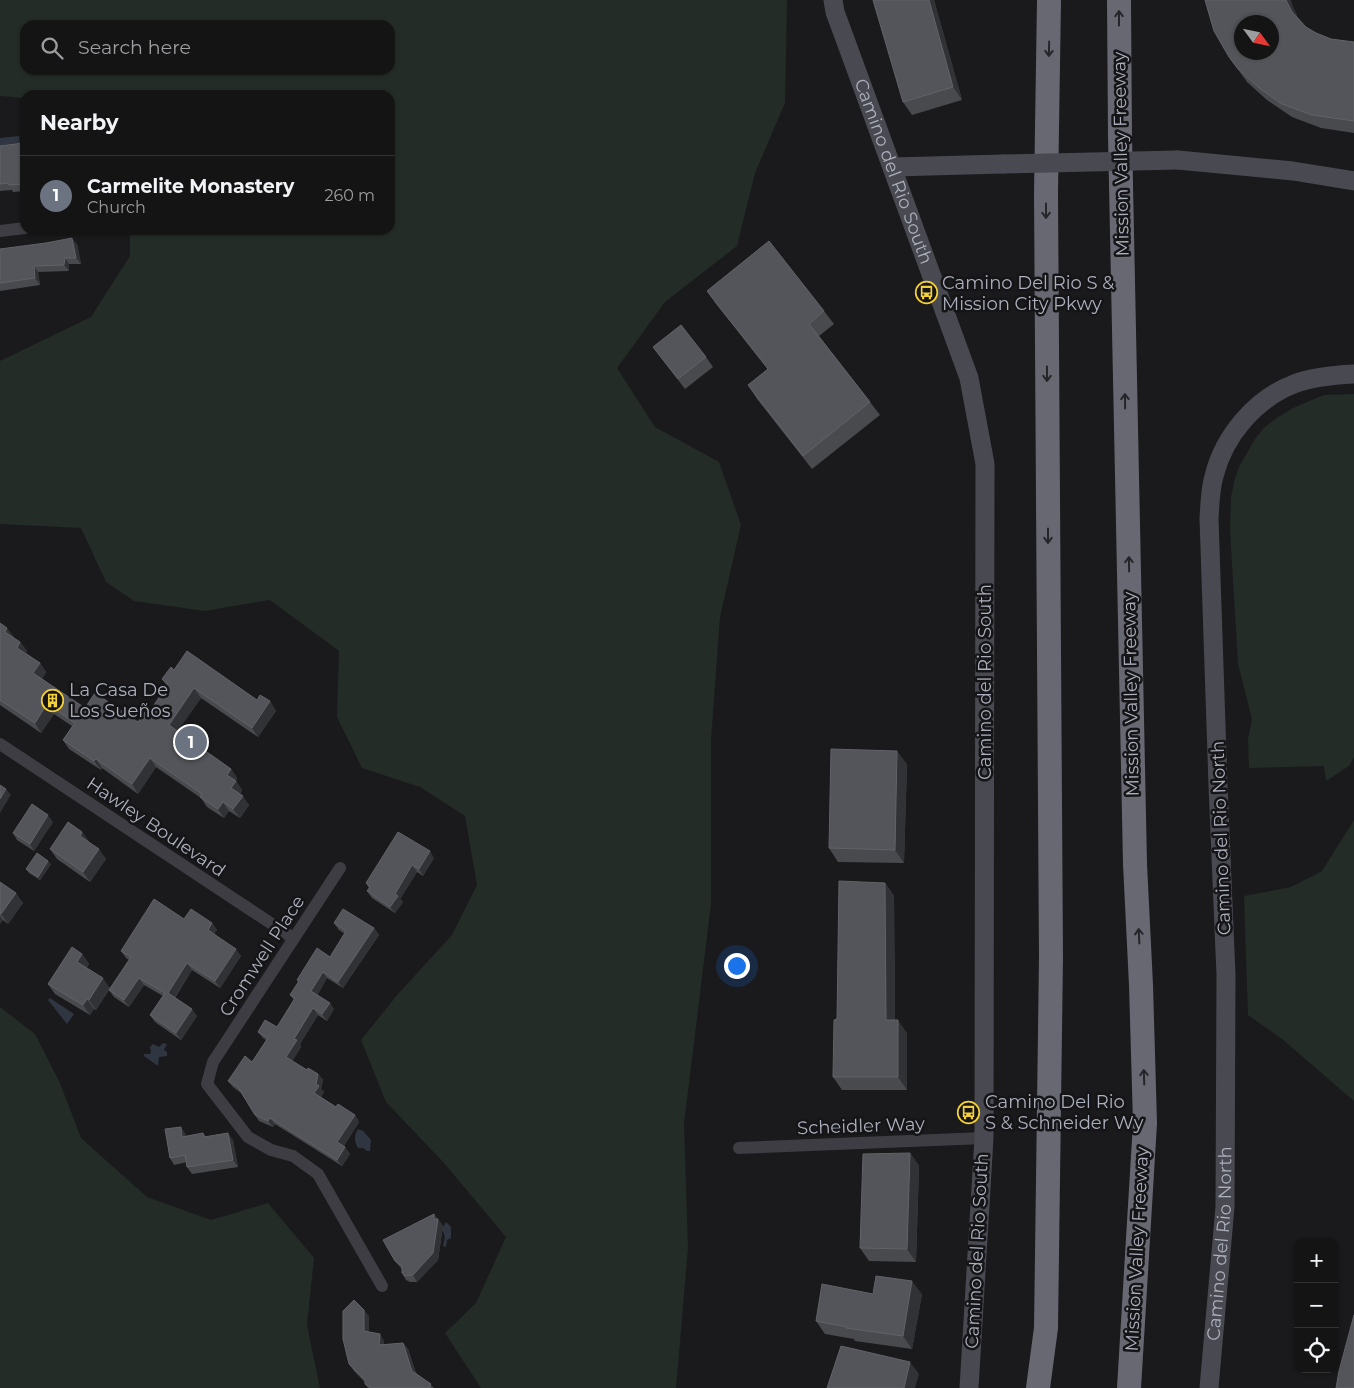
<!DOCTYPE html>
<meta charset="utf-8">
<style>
body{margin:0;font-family:Montserrat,sans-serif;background:#212122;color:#f1f3f6}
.controls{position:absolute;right:15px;bottom:15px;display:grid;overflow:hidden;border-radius:10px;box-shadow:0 1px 4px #0004}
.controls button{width:45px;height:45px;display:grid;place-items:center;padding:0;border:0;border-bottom:1px solid #333334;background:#141415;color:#f1f3f6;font:25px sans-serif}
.compass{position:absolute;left:1234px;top:15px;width:45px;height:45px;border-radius:50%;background:#141415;box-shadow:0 1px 4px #0004;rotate:123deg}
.you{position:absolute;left:736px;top:965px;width:18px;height:18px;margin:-12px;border:4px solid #fff;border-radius:50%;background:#1a73e8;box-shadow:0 0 0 8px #1a73e833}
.badge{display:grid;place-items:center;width:32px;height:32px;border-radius:50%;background:#1a73e8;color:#fff;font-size:16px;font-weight:700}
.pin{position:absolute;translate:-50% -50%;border:2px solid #fff;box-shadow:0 1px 5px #0006}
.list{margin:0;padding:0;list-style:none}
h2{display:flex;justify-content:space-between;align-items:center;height:65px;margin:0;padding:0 20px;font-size:21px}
h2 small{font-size:16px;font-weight:400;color:#9d9ea0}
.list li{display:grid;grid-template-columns:32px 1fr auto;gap:15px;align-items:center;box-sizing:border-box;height:80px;padding:0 20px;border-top:1px solid #333334}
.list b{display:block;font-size:19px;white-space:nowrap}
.list p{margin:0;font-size:16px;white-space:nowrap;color:#9d9ea0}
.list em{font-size:16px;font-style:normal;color:#9d9ea0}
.icon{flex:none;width:28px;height:28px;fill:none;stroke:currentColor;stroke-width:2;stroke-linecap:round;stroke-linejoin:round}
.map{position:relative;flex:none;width:1354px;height:1388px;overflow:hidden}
.search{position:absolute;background:#141415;box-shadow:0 1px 4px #0004;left:20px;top:20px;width:375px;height:55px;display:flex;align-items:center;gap:12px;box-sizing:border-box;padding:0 18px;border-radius:15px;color:#9d9ea0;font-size:19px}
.panel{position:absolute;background:#141415;box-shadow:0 1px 4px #0004;left:20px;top:90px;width:375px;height:145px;border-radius:15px}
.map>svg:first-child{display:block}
</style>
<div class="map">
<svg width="1354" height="1388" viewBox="0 0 1354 1388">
<rect width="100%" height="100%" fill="#1a1a1c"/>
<g fill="#232c26" fill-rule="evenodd">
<path d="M0,0H787L785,103L755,173L737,246L665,302L617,368L655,427L719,462L741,525L720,617L711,740V904L684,1124L688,1248L676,1388H481L445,1333L476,1303L506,1237L443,1162L386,1102L361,1040L398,994L452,935L477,885L465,816L420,787L362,768L337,717L339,651L270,600L205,611L134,601L106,582L81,528L0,524V361L91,317L130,256V230H390V95H25V98L0,96ZM25,25H390V70H25Z"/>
<path d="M1354,394V757L1349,766L1326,781L1324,766L1249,768L1248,739L1252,719L1238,664L1230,530L1231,497L1234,482L1239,467L1255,439L1264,428L1275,419L1293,408L1324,395Z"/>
<path d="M1354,820V1101L1282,1039L1248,1015L1244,896L1291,887L1322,871Z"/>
<path d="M0,1007L35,1034L60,1083L81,1138L147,1197L211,1220L268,1203L314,1258L307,1325L320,1388H0Z"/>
</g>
<g fill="#2f3641">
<path d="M19,136L20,145L0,147V138Z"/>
<path d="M50,998L74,1014L67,1024L48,1000Z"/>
<path d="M163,1043L167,1044L164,1050L167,1052V1056L159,1057L158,1066L144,1056V1054H150L151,1052L150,1047L153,1044L159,1047Z"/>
<path d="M358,1129L363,1131L371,1140L370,1151H367L363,1148H358C354,1141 354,1135 358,1129Z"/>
<path d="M446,1222L451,1227V1238L447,1240L446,1247L443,1246L445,1237L442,1229Z"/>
</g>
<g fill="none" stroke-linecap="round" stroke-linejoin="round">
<g stroke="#3d3d43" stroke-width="12">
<path d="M0,231L25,228"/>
<path d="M0,744L293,938"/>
<path d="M340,868L213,1062L207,1084L248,1137L271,1150L293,1156L318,1174L382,1286"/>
<path d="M739,1148L984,1138"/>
</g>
<g stroke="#494951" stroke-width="19">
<path id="s1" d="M833,0L835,12L849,50L969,378L985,464L984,1138L969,1388"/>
<path d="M1178,160L1293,171L1354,181"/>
<path d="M893,167L1003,164"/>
<path id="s2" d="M1209,1388L1225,1207L1226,975L1218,785L1209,518C1210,504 1210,490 1214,476C1224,436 1255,399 1294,384C1312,377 1334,375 1354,374"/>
</g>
<g stroke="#676872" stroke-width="24">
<path d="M1119,0L1120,136L1135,864L1141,985L1145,1123L1129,1388"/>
<path d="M1038,1388L1046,1328L1051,957L1046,193L1049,0"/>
</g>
<path stroke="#494951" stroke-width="19" d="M1003,164L1178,160"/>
</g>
<g fill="#484a4e">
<path d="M934,0L962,100L912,115L903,102Z"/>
<path d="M1293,7L1298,18L1306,27L1316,33L1331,39L1354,42V133L1321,128L1292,117L1267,100L1247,82L1229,57Z"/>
<path d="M25,134V191L13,192L12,190L0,191V146L24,143Z"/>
<path d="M77,244L81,264H69V271L38,272L40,285L0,291V249Z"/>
<path d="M707,291L824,311L834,324L819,336L870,402L880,415L812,469L757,399L748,385L768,369L716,304Z"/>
<path d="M653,347L706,357L713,367L685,389Z"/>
<path d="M0,623L14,638L20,642L27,651L26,653L40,663L46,672L42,679L85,708L138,722L148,714L167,686L162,679L174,670L257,700L270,701L276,711L258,737L201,698L177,731L231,769L237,778L236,781L242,790L240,794L249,805L240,818L229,811L224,818L207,807L201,798L156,767L138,794L102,768L101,770L69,749L63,740L72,726L54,714L41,733L0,705Z"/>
<path d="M907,764L904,863L838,862L829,848Z"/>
<path d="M53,822L34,851L17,840L13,833Z"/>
<path d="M82,832L89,842L106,859L90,882L57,859L50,849Z"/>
<path d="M434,858L423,876L417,872L400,899L403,902L395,913L372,898L367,891L369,888L366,883Z"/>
<path d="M51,864L40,880L29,873L26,869Z"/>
<path d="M0,882L23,903L8,924L3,920L0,924Z"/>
<path d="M885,883L894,896L895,1020L907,1033V1090H842L833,1077L837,1019Z"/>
<path d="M184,919L212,923L217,930L214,934L241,956L220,988L192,970L175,998L197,1016L181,1040L155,1022L150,1015L163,996L144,985L129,1007L114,997L109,990L96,1010L94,1009L90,1015L55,994L48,984L82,954L89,964L87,968L110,988L129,960L126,958L121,951Z"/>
<path d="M334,923L374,928L379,935L343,988L327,978L317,995L334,1009L327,1021L318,1015L300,1044L301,1047L292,1061L307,1070L318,1074L323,1080L321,1089L324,1092L321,1097L336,1107L355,1115L359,1122L344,1146L350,1154L342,1166L275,1124L273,1127L259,1121L241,1093L233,1087L228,1081L252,1062L266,1040L263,1038L258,1032L277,1027L294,1000L290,995L298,982L297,980L330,957L345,934L339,930Z"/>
<path d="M185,1133L186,1137L203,1133L206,1137L233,1140L238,1167L192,1174L187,1167V1162L174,1165L170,1158Z"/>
<path d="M910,1153L919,1166L916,1262L869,1261L860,1248Z"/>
<path d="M434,1214L443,1226L438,1260L417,1282H410L406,1280L402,1273V1269L400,1267L395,1261Z"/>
<path d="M873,1294H922L912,1349L855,1341L854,1339L825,1334L816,1321Z"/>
<path d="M369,1316V1332L384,1341V1345L403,1343L408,1349L416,1373L434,1388H368L365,1384V1382L354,1371L349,1364Z"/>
</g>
<g fill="#313235">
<path d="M929,0H934L962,100L953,87Z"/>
<path d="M1286,0H1291L1293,7L1301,25L1292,12Z"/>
<path d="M72,238L77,244L81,264L76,258Z"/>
<path d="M65,258L69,264V271L64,265Z"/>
<path d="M34,266L38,272L40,285L35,278Z"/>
<path d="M7,628L14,637L11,641L5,632Z"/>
<path d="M20,642L27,651L23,657L17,648Z"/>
<path d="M40,663L46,672L40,682L33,673Z"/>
<path d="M194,688L201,698L175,735L169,725Z"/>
<path d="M270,701L276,711L258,737L252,728Z"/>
<path d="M47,704L54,714L41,733L35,723Z"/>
<path d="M897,751L907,764L904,863L895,850Z"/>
<path d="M150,758L156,767L138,794L132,784Z"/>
<path d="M96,759L102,768L101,770L94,761Z"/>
<path d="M231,769L237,778L234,784L227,775Z"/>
<path d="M236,781L242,790L237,797L231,788Z"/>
<path d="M6,789L11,795L0,813V799Z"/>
<path d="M243,796L249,805L240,818L233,809Z"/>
<path d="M223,802L229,811L224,818L218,809Z"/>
<path d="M48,815L53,822L34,851L30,844Z"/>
<path d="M82,832L89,842L80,836Z"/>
<path d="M99,849L106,859L90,882L83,872Z"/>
<path d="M430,851L434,858L423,876L419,869Z"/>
<path d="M48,861L51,864L40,880L38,877Z"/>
<path d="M412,865L417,872L400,899L403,902L395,913L390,907L395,894Z"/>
<path d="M885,883L894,896L895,1033L886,1020Z"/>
<path d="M16,893L23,903L8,924L1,914Z"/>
<path d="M0,916L3,920L0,924Z"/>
<path d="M212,923L217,930L212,937L208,930Z"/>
<path d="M374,928L379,935L343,988L338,982Z"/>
<path d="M236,949L241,956L220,988L215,981Z"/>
<path d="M82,954L89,964L84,972L77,962Z"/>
<path d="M187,963L192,970L173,1000L168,993Z"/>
<path d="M323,972L327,978L316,998L311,991Z"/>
<path d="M103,978L110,988L96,1010L89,1000Z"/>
<path d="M139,978L144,985L129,1007L124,1000Z"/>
<path d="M87,999L94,1009L90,1015L83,1005Z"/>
<path d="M330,1003L334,1009L327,1021L322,1014Z"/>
<path d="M313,1008L318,1015L300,1044L301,1047L291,1064L286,1057L294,1039Z"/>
<path d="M192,1009L197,1016L181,1040L176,1033Z"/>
<path d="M898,1020L907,1033V1090L898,1077Z"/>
<path d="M318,1074L323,1080L321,1089L324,1092L319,1100L314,1093Z"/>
<path d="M355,1115L359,1122L342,1149L337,1142Z"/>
<path d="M270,1118L275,1124L273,1127L268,1121Z"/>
<path d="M181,1127L185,1133L187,1144L182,1137Z"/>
<path d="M228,1133L233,1140L238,1167L233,1160Z"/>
<path d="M345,1147L350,1154L342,1166L337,1160Z"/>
<path d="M910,1153L919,1166L916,1262L907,1249Z"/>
<path d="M434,1214L443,1226L438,1260L417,1282L413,1275L434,1219Z"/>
<path d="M912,1281L922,1294L912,1349L903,1336Z"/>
<path d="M364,1310L369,1316V1338L364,1331Z"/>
<path d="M380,1334L384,1341V1352L379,1345Z"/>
<path d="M403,1343L408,1349L417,1377L412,1371Z"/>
<path d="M910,1362L919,1374L915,1388H904Z"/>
</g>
<g fill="#53555a" stroke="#616369" fill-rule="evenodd">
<path d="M873,0H929L953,87L903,102Z"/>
<path d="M1205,0H1286L1292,12L1306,27L1316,33L1331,39L1354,42V121L1312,115L1282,104L1258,87L1238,69L1229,57L1214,31ZM1242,22H1272V52H1242Z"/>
<path d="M25,134V184L9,185L8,183L0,184V146L24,143L23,135Z"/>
<path d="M72,238L76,258H65L64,265L34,266L35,278L0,283V249L46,243Z"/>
<path d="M769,241L824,311L809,324L870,402L803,456L748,385L768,369L707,291Z"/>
<path d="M681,325L706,357L678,379L653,347Z"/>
<path d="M0,623L7,628L5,632L20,642L17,648L40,663L33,673L85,708L95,693L138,722L145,712L148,714L168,684L162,679L171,667L174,670L187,651L257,700L260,695L270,701L252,728L194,688L169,725L231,769L227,775L236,781L231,788L243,796L233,809L223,802L218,809L200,797L202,794L150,758L132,784L96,759L94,761L63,740L75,723L47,704L35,723L0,700Z"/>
<path d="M831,749L897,751L895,850L829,848Z"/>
<path d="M0,785L6,789L0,799Z"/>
<path d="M32,804L48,815L30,844L13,833Z"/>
<path d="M68,822L82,832L80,836L99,849L83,872L50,849Z"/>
<path d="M398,832L430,851L419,869L412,865L395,894L398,896L390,907L367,891L370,887L366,883Z"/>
<path d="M37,853L48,861L38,877L26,869Z"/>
<path d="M839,881L885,883L886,1020H898V1077H833L834,1020L837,1019Z"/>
<path d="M0,882L16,893L1,914L0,913Z"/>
<path d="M154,899L184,919L191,909L212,923L208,930L236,949L215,981L187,963L168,993L192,1009L176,1033L150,1015L165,993L139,978L124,1000L109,990L131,957L121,951Z"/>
<path d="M343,909L374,928L338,982L323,972L311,991L330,1003L322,1014L313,1008L294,1039L297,1040L286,1057L307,1070L308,1068L318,1074L316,1084L319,1086L314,1093L336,1107L338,1104L355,1115L337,1142L345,1147L337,1160L270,1118L268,1121L255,1115L238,1087L228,1081L245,1056L252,1062L268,1038L258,1032L265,1020L277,1027L295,998L290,995L299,981L297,980L317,948L330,957L346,931L334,923Z"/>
<path d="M72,947L82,954L77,962L103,978L89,1000L87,999L83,1005L48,984Z"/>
<path d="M181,1127L182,1137L203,1133L204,1137L228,1133L233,1160L187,1167L185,1155L170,1158L165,1129Z"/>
<path d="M910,1153L907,1249L860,1248L863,1154Z"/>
<path d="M434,1214V1219H438L433,1253L413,1275L405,1276L402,1273V1266L395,1261L383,1240Z"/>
<path d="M876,1276L912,1281L903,1336L846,1328L847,1327L816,1321L822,1284L873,1294Z"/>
<path d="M354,1300L364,1310V1331L380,1334L379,1345L403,1343L412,1371L431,1384L429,1388H371L365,1384V1380L349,1364L343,1339V1311Z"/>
<path d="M1354,1315V1388H1336L1339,1371Z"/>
<path d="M841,1346L910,1362L904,1388H827Z"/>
</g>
<defs><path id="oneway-shaft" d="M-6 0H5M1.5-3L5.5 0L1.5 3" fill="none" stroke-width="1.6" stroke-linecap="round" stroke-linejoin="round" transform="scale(1.25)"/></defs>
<g stroke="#252629">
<use href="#oneway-shaft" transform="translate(1119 18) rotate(-90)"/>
<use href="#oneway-shaft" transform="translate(1049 49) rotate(91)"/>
<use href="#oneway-shaft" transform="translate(1046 211) rotate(90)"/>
<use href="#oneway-shaft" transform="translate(1047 374) rotate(90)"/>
<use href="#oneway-shaft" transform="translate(1125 401) rotate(-91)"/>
<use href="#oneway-shaft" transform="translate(1048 536) rotate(90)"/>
<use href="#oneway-shaft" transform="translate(1129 564) rotate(-91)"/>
<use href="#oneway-shaft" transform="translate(1139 936) rotate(-93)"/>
<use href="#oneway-shaft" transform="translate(1144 1077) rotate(-92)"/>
</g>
<defs>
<symbol id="bus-ring" viewBox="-11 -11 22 22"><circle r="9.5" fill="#151517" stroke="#f4d139" stroke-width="1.5"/><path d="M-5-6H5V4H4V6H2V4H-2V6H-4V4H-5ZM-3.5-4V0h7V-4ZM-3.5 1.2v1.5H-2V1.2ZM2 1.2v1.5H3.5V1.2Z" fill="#f4d139"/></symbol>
<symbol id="building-ring" viewBox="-11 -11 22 22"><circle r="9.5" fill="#151517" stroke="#f4d139" stroke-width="1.5"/><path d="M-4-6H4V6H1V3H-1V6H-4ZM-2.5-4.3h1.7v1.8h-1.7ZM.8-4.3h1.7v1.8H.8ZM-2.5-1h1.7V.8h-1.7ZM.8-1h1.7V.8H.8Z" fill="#f4d139"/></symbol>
</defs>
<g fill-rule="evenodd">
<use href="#bus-ring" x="914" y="280" width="25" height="25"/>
<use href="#building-ring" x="40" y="688" width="25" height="25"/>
<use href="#bus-ring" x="956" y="1100" width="25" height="25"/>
</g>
<g text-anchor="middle" stroke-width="5" stroke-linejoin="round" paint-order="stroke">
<g font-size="18" fill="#acafbc" stroke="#151517">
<text transform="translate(1121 154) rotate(-91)" y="6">Mission Valley Freeway</text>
<text dy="6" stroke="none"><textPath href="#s1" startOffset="182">Camino del Rio South</textPath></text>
<text transform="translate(985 682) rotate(-90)" y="6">Camino del Rio South</text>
<text transform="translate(1131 694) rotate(-91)" y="6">Mission Valley Freeway</text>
<text transform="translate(156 827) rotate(34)" y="6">Hawley Boulevard</text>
<text transform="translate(1221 838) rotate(-92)" y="6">Camino del Rio North</text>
<text transform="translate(262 956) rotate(-57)" y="6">Cromwell Place</text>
<text transform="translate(861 1126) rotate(-2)" y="6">Scheidler Way</text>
<text dy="6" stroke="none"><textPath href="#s2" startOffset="145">Camino del Rio North</textPath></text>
<text transform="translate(1137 1249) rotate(-87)" y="6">Mission Valley Freeway</text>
<text transform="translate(977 1251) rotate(-87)" y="6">Camino del Rio South</text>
</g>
<g font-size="18" fill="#acafbc" stroke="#151517" text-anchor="start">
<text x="942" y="289">Camino Del Rio S &amp;<tspan x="942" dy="21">Mission City Pkwy</tspan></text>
<text x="69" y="696">La Casa De<tspan x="69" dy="21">Los Sueños</tspan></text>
<text x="985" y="1108">Camino Del Rio<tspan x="985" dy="21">S &amp; Schneider Wy</tspan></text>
</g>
</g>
</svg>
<div class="controls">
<button>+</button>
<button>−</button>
<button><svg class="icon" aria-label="locate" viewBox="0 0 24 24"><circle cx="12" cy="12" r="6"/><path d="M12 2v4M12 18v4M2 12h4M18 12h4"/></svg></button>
</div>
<svg class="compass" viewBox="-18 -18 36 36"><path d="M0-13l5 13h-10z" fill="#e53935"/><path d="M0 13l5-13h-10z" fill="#9d9ea0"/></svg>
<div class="you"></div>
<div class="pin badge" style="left:191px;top:742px;background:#6b7280">1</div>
<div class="search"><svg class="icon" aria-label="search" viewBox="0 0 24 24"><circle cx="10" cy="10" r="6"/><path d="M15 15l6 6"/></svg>Search here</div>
<section class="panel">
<h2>Nearby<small></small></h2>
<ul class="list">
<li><span class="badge" style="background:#6b7280">1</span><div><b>Carmelite Monastery</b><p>Church</p></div><em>260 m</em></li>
</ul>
</section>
</div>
